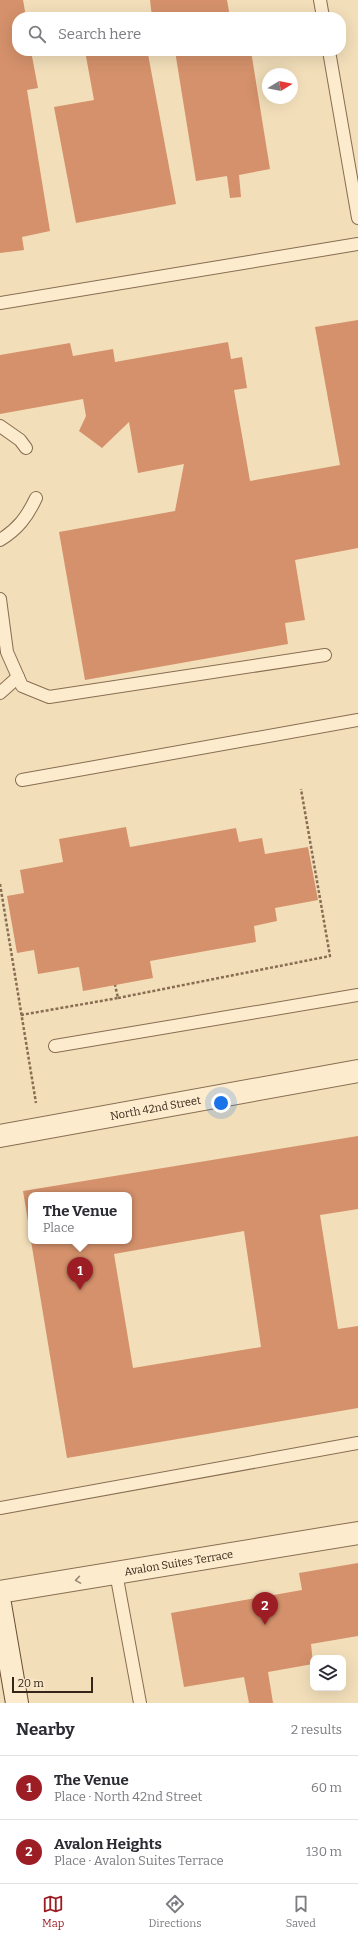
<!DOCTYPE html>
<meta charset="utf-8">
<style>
body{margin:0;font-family:Bitter,serif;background:#f7f7f7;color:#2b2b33}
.controls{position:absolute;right:12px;bottom:12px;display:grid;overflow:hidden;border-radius:8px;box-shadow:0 4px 16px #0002}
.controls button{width:36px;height:36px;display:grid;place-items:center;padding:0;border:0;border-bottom:1px solid #e1e1e2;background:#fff;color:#2b2b33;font:20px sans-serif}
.compass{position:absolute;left:262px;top:68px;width:36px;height:36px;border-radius:50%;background:#fff;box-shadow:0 4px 16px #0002;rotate:80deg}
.scale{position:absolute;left:12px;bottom:10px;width:81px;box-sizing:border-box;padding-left:4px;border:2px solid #362619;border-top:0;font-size:11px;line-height:14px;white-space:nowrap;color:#362619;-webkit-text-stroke:3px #f8e8c9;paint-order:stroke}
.you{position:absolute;left:221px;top:1103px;width:14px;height:14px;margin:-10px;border:3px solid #fff;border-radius:50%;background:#1a73e8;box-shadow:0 0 0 6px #1a73e833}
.badge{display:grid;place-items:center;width:26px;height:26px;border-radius:50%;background:#9d1d25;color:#fff;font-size:13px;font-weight:700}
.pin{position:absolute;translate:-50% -33px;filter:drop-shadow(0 1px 2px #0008)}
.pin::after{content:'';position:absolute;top:21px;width:14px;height:12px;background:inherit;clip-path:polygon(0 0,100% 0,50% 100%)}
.popup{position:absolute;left:28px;top:1192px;width:104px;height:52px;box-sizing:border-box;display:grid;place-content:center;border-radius:8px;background:#fff;filter:drop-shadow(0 1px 3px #0005);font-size:13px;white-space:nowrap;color:#7c7c81}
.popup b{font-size:15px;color:#2b2b33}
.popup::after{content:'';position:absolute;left:50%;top:100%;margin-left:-8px;border:8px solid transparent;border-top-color:#fff}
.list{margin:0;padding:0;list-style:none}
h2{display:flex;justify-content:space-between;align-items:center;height:52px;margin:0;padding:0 16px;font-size:17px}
h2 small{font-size:13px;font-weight:400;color:#7c7c81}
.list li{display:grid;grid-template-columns:26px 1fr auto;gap:12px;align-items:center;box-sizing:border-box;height:64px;padding:0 16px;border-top:1px solid #e1e1e2}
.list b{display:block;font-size:15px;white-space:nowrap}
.list p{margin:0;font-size:13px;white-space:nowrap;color:#7c7c81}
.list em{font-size:13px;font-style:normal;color:#7c7c81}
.icon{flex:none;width:22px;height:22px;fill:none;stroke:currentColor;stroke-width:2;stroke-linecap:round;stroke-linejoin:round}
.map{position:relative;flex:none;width:358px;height:1703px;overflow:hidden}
.search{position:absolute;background:#fff;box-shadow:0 4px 16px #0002;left:12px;right:12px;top:12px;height:44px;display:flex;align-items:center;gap:10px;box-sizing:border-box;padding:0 14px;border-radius:16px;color:#7c7c81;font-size:15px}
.sheet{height:180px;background:#fff}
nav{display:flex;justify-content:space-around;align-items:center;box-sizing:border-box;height:56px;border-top:1px solid #e1e1e2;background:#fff;font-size:11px;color:#7c7c81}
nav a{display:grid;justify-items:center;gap:2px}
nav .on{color:#9d1d25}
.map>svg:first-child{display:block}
</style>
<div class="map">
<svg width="358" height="1703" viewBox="0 0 358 1703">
<rect width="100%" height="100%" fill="#f2deb9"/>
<g fill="#d4916b" fill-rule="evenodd">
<path d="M0,0H23L26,17H17V51H31L38,88L27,90L50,231L22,237L24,250L0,253Z"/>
<path d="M150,0H227L230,17H152Z"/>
<path d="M85,51H143L148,54L176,204L76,223L54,107L94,100Z"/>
<path d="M175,51H251L270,169L239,175L241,197L230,198L227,176L196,181Z"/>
<path d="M358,320V548L295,560L305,620L285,623L288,644L85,680L59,532L175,511L184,464L138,473L129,422L102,448L79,431L86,416L83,399L0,414V355L70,343L73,356L113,349L115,362L228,342L231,359L242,357L247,388L234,390L250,481L340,465L315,327Z"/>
<path d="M126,827L130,847L236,828L239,842L262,838L265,854L308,847L318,900L275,908L277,921L254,926L256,942L150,961L153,978L83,991L79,967L38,974L34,950L17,953L7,896L24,893L20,870L63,862L59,839Z"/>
<path d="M358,1136V1209L320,1215L338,1329L358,1326V1408L67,1458L31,1241H129V1195H31L30,1233L23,1191ZM244,1231L261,1347L133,1368L114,1254Z"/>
<path d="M358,1563V1636L311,1644L313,1664L268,1672L273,1703H249L244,1677L184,1687L171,1613L302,1590L299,1573Z"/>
</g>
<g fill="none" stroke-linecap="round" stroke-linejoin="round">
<defs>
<g id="service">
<path d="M320,0L323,17"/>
<path d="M329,51L358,218"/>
<path d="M0,303L358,244"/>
<path d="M0,426L20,440L26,448"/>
<path d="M0,540C18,529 27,517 36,498"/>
<path d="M0,599L7,652L22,686L49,697L325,655"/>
<path d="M0,693L18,677"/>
<path d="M22,780L358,720"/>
<path d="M55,1046L358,995"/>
<path d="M0,1508L358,1443"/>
<path d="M116,1573L140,1703"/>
</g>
<g id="minor">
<path id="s1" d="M0,1592L358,1533"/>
</g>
<g id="tertiary">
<path id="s2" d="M0,1136L358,1071"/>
</g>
<path id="secondary" d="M0,1604L17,1703"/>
</defs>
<use href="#service" stroke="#896d52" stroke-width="14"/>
<use href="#minor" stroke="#896d52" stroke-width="24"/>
<use href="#tertiary" stroke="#896d52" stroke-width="24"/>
<use href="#secondary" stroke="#6b4d36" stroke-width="24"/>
<g stroke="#896d52" stroke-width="2.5" stroke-dasharray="3 2" stroke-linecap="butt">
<path d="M0,884L36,1103"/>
<path d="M118,998L330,956L301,789"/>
<path d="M21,1015L118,998L115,985"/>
</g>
<use href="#service" stroke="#fcebcd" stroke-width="12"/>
<use href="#minor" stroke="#fcebcd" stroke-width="22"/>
<use href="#tertiary" stroke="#fcebcd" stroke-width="22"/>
<use href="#secondary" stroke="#fcebcd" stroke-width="22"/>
</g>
<defs><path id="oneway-chevron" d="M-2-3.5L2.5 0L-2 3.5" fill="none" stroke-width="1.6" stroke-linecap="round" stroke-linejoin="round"/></defs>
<use stroke="#998873" href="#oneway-chevron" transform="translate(78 1580) rotate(171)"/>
<g text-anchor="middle" stroke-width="4" stroke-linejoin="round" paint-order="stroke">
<g font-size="11" fill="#362619" stroke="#f8e8c9">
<text dy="4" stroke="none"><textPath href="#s2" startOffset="158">North 42nd Street</textPath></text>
<text dy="4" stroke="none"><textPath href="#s1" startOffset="181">Avalon Suites Terrace</textPath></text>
</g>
</g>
</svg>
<div class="controls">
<button><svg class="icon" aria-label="layers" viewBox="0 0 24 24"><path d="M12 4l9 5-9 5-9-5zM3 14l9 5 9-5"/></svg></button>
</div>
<svg class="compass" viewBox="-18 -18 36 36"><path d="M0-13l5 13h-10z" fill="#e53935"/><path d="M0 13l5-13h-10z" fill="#7c7c81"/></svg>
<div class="scale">20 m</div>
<div class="you"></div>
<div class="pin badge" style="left:80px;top:1290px">1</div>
<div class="popup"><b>The Venue</b>Place</div>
<div class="pin badge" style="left:265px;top:1625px">2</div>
<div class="search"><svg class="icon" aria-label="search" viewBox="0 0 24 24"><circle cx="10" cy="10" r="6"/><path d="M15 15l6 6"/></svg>Search here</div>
</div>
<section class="sheet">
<h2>Nearby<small>2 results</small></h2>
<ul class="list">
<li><span class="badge">1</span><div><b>The Venue</b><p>Place · North 42nd Street</p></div><em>60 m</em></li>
<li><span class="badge">2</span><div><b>Avalon Heights</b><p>Place · Avalon Suites Terrace</p></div><em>130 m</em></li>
</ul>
</section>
<nav>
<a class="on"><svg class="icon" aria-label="map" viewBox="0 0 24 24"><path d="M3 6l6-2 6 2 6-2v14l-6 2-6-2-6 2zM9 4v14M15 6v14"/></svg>Map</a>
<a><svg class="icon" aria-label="directions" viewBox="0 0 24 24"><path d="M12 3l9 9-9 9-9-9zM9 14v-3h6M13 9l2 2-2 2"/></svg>Directions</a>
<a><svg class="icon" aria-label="saved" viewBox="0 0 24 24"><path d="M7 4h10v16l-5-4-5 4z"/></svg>Saved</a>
</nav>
